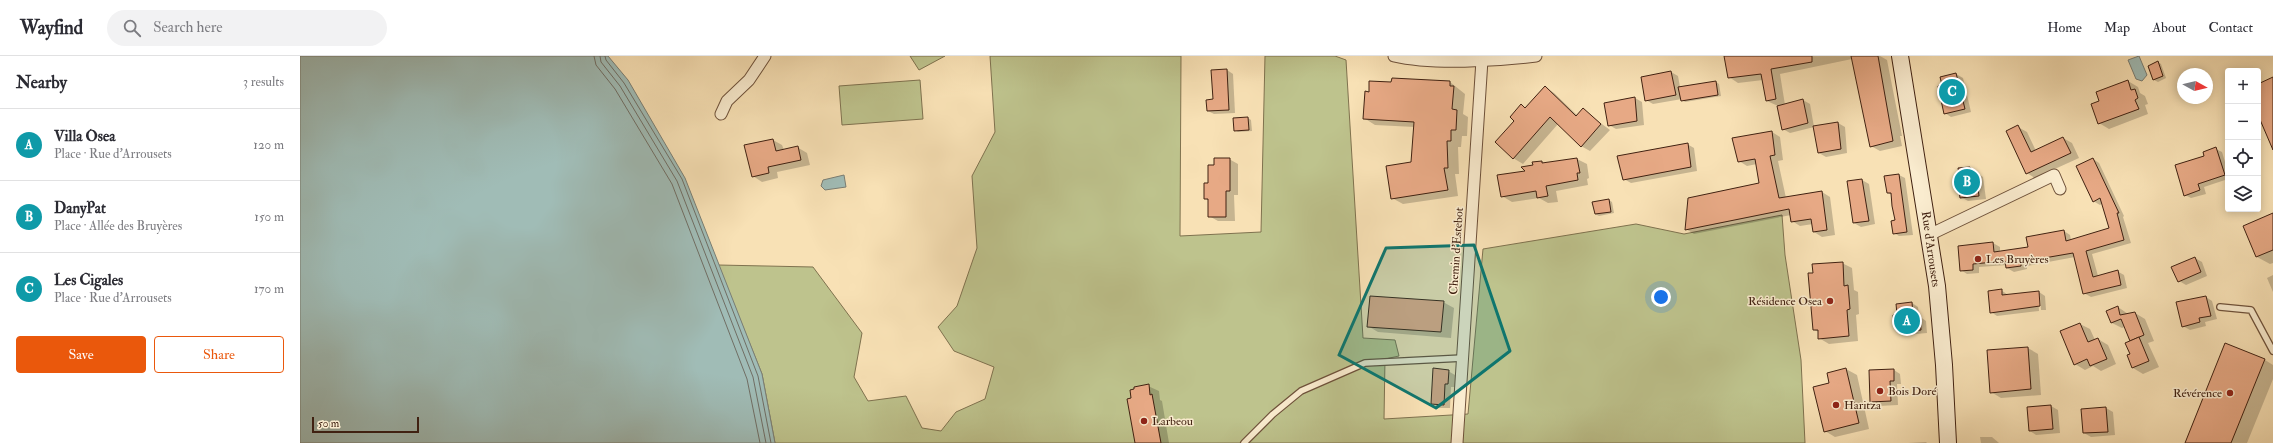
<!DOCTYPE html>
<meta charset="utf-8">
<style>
body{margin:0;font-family:"IM FELL Double Pica",serif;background:#f2f2f3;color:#2b2b33}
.controls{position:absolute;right:12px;top:12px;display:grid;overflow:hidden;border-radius:4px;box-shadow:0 2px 10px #0003}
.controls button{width:36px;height:36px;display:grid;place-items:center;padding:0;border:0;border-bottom:1px solid #e1e1e2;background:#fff;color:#2b2b33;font:20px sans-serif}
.compass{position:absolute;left:1877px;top:12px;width:36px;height:36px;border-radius:50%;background:#fff;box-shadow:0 2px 10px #0003;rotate:98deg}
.scale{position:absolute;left:12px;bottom:10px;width:107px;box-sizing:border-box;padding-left:4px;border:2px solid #402111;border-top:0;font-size:11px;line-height:14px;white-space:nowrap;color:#402111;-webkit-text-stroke:3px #faeccf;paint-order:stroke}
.you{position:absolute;left:1361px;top:241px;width:14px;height:14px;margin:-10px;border:3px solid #fff;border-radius:50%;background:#1a73e8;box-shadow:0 0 0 6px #1a73e833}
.badge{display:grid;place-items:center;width:26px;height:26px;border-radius:50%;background:#ea580c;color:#fff;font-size:13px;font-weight:700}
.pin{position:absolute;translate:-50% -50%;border:2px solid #fff;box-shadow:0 1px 4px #0006}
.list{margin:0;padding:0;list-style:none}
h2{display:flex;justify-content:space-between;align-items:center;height:52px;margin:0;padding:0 16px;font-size:17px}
h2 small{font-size:13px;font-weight:400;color:#7c7c81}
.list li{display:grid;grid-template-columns:26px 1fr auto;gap:12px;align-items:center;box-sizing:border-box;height:72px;padding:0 16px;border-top:1px solid #e1e1e2}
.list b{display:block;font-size:15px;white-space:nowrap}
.list p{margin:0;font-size:13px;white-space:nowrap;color:#7c7c81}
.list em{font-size:13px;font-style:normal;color:#7c7c81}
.actions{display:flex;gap:8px;padding:12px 16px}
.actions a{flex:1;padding:9px 0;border:1px solid #ea580c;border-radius:4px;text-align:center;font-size:14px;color:#ea580c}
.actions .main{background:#ea580c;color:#fff}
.icon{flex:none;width:22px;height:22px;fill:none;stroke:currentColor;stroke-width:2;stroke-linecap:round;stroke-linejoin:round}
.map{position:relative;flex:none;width:1973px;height:387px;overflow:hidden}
header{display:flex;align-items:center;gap:24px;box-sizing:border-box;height:56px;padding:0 20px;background:#fff;border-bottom:1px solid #e1e1e2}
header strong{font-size:19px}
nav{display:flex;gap:22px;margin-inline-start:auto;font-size:14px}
.search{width:280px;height:36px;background:#f2f2f3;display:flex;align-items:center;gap:10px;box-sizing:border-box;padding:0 14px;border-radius:22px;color:#7c7c81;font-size:15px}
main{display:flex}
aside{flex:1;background:#fff}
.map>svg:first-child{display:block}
</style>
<header>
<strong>Wayfind</strong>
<div class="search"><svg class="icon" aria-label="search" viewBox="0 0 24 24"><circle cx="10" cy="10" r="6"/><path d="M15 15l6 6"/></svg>Search here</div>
<nav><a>Home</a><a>Map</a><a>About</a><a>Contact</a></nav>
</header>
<main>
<aside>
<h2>Nearby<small>3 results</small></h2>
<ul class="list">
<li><span class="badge" style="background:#0f9aa8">A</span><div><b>Villa Osea</b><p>Place · Rue d'Arrousets</p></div><em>120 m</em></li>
<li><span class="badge" style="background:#0f9aa8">B</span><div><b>DanyPat</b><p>Place · Allée des Bruyères</p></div><em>150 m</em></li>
<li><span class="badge" style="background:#0f9aa8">C</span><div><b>Les Cigales</b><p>Place · Rue d'Arrousets</p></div><em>170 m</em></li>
</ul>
<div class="actions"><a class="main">Save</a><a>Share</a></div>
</aside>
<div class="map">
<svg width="1973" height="387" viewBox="0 0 1973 387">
<rect width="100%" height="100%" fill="#f8e1b5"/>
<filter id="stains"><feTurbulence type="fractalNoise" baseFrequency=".005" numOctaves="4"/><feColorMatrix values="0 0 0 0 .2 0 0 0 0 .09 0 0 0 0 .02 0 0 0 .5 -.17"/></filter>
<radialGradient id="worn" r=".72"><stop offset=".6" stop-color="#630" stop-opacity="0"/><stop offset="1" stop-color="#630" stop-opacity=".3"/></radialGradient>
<g fill="#bec38d" stroke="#7f724f">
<path d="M610,0H645L619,14Z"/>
<path d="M690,0H881L880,180L961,176L965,0H1035L1046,4L1063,282L1095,284L1099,300L1085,303L1084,363L1168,358L1183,193L1336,168L1384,178L1482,159L1485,199L1501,304L1505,387H475L462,318L418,209L513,211L562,277L554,321L568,345L606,340L622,372L641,375L656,356L685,343L694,311L654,295L638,271L657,250L677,192L672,120L695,76Z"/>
<path d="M620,24L623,63L542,69L539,30Z"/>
</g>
<g fill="#a0bcb6" stroke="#7a7e74">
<path d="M0,0H308L328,24L385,122L462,318L475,387H0Z"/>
<path d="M1839,0L1847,19L1842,25L1836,23L1828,4Z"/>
<path d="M544,119L546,131L525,134L521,130L523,124Z"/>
</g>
<g fill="#0003">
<path d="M1425,0H1552V3L1480,18L1485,49L1503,44L1510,48L1514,71L1538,67L1545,71L1547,97L1526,101L1519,97L1514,71L1490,77L1483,73L1478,50L1467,45L1463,24L1438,27L1429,21Z"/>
<path d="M1571,0H1580L1587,4L1602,80H1600L1602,90L1580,95L1571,90Z"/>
<path d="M1858,6L1861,8L1866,22L1858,26L1854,24L1850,11Z"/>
<path d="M927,14L933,18L935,57L914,58L908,55Z"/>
<path d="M1371,16L1378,20L1380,31L1416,26L1419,28L1421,40L1385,46L1382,43L1353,48L1346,44Z"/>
<path d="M1656,18L1663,22L1671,56L1651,61L1645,57L1643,30Z"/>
<path d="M1828,25L1838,31L1840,37L1845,40L1848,48L1845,49L1848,58L1809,73L1799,67L1800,46Z"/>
<path d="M1150,26L1165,38L1163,58L1168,61L1167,80H1162L1161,91H1158L1159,118H1155L1158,140L1103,148L1092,142L1112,106L1115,71L1075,69L1064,62Z"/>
<path d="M1245,31L1254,37L1278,60L1283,54L1310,74L1290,95L1281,90L1258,68L1223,108L1213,102L1216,65L1222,50L1226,52Z"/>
<path d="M1335,42L1342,46L1344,69L1316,73L1309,69Z"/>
<path d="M948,62L951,64L952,75L938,76L935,74Z"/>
<path d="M1718,71L1727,76L1736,95L1763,82L1772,87L1779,102L1735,122L1727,117Z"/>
<path d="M1472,76L1480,81L1483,104L1478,105L1486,142L1522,136L1530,141L1535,179L1522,181L1514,176L1513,168L1500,170L1492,165L1491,159L1394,178L1386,173L1460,128L1457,108L1447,110L1439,105Z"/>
<path d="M473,84L482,89L484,94L497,91L507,97L510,109L477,116L478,122L462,126L453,120Z"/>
<path d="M1387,88L1394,92L1397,115L1331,127L1324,123Z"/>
<path d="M1916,93L1922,96L1928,116V123L1904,131L1906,138L1891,142L1885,139L1905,100Z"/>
<path d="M929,103L938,108V139H934L935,165H918L909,160V145L905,142L909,128Z"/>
<path d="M1277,103L1287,108L1289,122L1287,123L1288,129L1256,135L1258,146L1248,147L1239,142L1212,146L1202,140L1234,110L1242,106L1245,108Z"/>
<path d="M1793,103L1799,107L1824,160L1823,161L1831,187L1792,198L1798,220L1817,215L1824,219L1827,232L1791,241L1784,237L1775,201L1727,210V213L1714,216L1707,212V209L1679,211V217L1667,218L1661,214L1693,187L1700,191V196L1729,192L1764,175L1770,179L1771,184L1811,173L1803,147L1800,149L1793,145Z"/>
<path d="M1670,112L1683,121L1686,143L1668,145L1661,141Z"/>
<path d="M1599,119L1605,122L1613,179L1599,180L1594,177L1596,165L1592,139L1588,137Z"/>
<path d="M1562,124L1569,128L1575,168L1561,171L1554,167Z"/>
<path d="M1309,144L1312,146L1314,157L1299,160L1295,158Z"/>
<path d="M1973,158V207L1970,208L1957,201L1944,170Z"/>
<path d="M1895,202L1902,206L1907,220L1886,229L1879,225Z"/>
<path d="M1542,207L1552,212L1554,234L1558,236L1559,258L1556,259L1558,285L1529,288L1519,282V276L1514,274Z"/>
<path d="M1973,219V236L1967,222Z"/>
<path d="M1701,234L1708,239L1739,236L1745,240L1746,254H1741L1740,239H1738L1739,255L1697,260L1691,256Z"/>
<path d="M1906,241L1912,245L1917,263L1905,266L1906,270L1890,274L1883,270Z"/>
<path d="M1143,246L1154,252L1151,282L1078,276L1068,270Z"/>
<path d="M1612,247L1618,251L1619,260L1626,265L1627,277L1606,279L1595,270L1598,259Z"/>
<path d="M1818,251L1828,258L1835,257L1845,263L1854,285L1848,287L1859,311L1843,318L1833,312L1831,299L1833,285L1825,271L1822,272L1812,267Z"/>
<path d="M1780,268L1790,273L1795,284L1798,283L1808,289L1816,308L1801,315L1793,310L1785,314L1775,308L1761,275Z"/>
<path d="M1728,292L1738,298L1741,339L1701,342L1691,336Z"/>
<path d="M1965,304L1973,309V323L1947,387H1886Z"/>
<path d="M1546,313L1557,319L1569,373L1535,381L1525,375L1531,328L1528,318Z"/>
<path d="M1594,314L1600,318L1601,328H1597L1598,349L1578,350L1571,346Z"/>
<path d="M1148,315L1155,319V331H1151L1150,352H1139L1132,347Z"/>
<path d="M848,330L859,335L860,344L862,345L869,387H836L833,343Z"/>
<path d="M1751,350L1758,354L1760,377L1736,379L1730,375Z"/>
<path d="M1806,352L1813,356L1815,379L1791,381L1784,377Z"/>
<path d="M1680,381H1692L1699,387H1681Z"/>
<path d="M1626,386L1627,387H1608Z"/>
</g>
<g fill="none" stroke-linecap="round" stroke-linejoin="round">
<g stroke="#706e64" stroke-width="1">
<path d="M294,0L296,9L315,33L372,128L447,323L460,387"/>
<path d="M300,0L301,6L320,30L377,125L453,321L466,387"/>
<path d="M305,0L306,4L324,27L382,123L458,320L471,387"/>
</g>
</g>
<g fill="#e7a985" stroke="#402111">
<path d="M1424,0H1512V6L1471,13L1476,43L1466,45L1461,18L1428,22Z"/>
<path d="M1551,0H1578L1593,85L1570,91Z"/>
<path d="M1858,5L1863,20L1853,24L1848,10Z"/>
<path d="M927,13L929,54L907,55L906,44L913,43L911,14Z"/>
<path d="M1371,15L1376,39L1345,45L1341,21Z"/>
<path d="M1656,17L1665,53L1644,58L1638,30L1642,29L1640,21Z"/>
<path d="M1973,21V94L1958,59V28Z"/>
<path d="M1092,22L1150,25V30H1154L1152,53L1157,54L1156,74H1151V85H1147L1148,112H1144L1148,134L1091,143L1086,110L1111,106L1114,66L1063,63L1065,35L1069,36V25L1091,26Z"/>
<path d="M1828,24L1831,34L1835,33L1838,42L1835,44L1839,53L1798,68L1791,48L1799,45L1796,36Z"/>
<path d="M1416,25L1418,39L1381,45L1378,31Z"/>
<path d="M1245,30L1276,60L1283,52L1301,68L1281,91L1250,61L1213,103L1195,86L1214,65L1210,61L1221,48L1225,52Z"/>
<path d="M1335,41L1337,65L1308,70L1304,47Z"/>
<path d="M1503,43L1508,67L1482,74L1477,50Z"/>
<path d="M948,61L949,74L934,75L933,62Z"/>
<path d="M1538,66L1541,93L1518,97L1513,70Z"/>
<path d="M1718,69L1731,96L1763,81L1771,97L1726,118L1706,75Z"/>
<path d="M1472,75L1475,99L1470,100L1479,142L1522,135L1527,174L1513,176L1511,163L1491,166L1489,153L1385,174L1388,142L1459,127L1455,103L1438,106L1432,82Z"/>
<path d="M473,83L476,95L498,90L501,104L468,111L469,117L452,121L444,89Z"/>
<path d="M1388,87L1391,111L1323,124L1317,100Z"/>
<path d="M1916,91L1925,119L1898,128L1900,134L1884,140L1875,109L1904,100L1903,96Z"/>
<path d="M914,102H930V135H926V161H908V143H904V127H908V109H914Z"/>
<path d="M1277,102L1280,117H1277L1278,124L1246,130L1248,140L1237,142L1236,135L1201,141L1197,119L1225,115L1221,111L1233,109L1232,106L1242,105V107Z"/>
<path d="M1793,102L1819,157H1817L1824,184L1786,195L1793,221L1818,214L1821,229L1783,238L1773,197L1721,206V210L1706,212L1705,205L1673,208V214L1660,215L1658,190L1693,186L1694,196L1728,191L1726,181L1764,174L1766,185L1809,172L1800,142L1793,146L1776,110Z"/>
<path d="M1670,111L1671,117L1676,116L1679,140L1660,142L1657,119L1659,118L1658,112Z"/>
<path d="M1599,118L1607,176L1593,178L1591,165L1595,164L1592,150L1591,137H1587L1584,120Z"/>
<path d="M1562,123L1569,165L1553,167L1547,125Z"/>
<path d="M1309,143L1311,156L1295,158L1292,146Z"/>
<path d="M1973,157V194L1956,201L1943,170Z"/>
<path d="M1895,201L1901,216L1878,226L1871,211Z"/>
<path d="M1543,206L1544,230L1548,229L1550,253L1547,254L1549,280L1518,283V274H1513L1508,217H1513L1512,208Z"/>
<path d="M1702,233V239L1739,235L1740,250L1690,257L1688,235Z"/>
<path d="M1070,240L1144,245L1141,276L1067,271Z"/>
<path d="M1906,240L1911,260L1899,262L1900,266L1882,271L1876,246Z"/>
<path d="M1612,246L1613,260H1620L1621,274L1598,276V270L1594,271L1593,259L1597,258L1596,248Z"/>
<path d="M1818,250L1820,259L1835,256L1844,279L1830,285L1821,263L1811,267L1806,255Z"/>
<path d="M1780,267L1788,286L1798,282L1807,303L1790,310L1787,303L1774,309L1760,275Z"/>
<path d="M1839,281L1849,305L1832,312L1827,299L1830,298L1825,287Z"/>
<path d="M1925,287L1965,303L1931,387H1885Z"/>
<path d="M1728,291L1731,333L1690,337L1687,294Z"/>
<path d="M1133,312L1149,314L1148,328H1145L1144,349L1131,348Z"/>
<path d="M1546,312L1559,367L1524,376L1513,331L1529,327L1527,317Z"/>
<path d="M1594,313V325H1590L1591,345L1570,346L1569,314Z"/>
<path d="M849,328L850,339L852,338L861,387H835L827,343L831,342L830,334L834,333V331Z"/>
<path d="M1751,349L1753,373L1729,375L1727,351Z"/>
<path d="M1806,351L1808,376L1783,377L1781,353Z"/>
</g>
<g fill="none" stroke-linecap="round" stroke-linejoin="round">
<defs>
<g id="lane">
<path d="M1920,251L1951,254L1973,295"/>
<path d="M944,387L973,358L1001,335L1065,307L1163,302"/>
</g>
<g id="street">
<path d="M1094,0C1132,9 1197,5 1236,0"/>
<path d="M421,58L427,45L449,24L465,0"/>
<path d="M1629,179L1754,119L1760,133"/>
<path d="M1157,387L1182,4"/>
</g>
<path id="secondary" d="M1600,0L1637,230L1644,309L1648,387"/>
</defs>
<use href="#lane" stroke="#6e513a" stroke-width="8"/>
<use href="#street" stroke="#6e513a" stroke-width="13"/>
<use href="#secondary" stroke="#402111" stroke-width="18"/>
<use href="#lane" stroke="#faeccf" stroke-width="5.5"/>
<use href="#street" stroke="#faeccf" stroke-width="11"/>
<use href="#secondary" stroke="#faeccf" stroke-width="16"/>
</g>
<path fill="#0f766e" fill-opacity="0.2" stroke="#0f766e" stroke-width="3" stroke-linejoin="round" d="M1174,189L1210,295L1136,352L1039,299L1086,192Z"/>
<g fill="#8f2418" stroke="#faeccf" stroke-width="1.5">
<circle cx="1678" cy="203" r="4"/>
<circle cx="1530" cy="245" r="4"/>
<circle cx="1580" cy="335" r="4"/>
<circle cx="1930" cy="337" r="4"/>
<circle cx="1536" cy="349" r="4"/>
<circle cx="844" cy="365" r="4"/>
</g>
<g text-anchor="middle" stroke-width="3" stroke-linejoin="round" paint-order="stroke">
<g font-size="12" fill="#402111" stroke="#faeccf">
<text transform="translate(1631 193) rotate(82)" y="4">Rue d'Arrousets</text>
<text transform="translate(1156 195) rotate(-86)" y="4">Chemin d'Estebot</text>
</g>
<g font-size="12" fill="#402111" stroke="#faeccf" text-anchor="start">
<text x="1686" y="207">Les Bruyères</text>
<text x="1522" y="249" text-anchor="end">Résidence Osea</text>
<text x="1588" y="339">Bois Doré</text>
<text x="1922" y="341" text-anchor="end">Révérence</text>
<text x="1544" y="353">Haritza</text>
<text x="852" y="369">Larbeou</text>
</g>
</g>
<rect width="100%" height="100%" filter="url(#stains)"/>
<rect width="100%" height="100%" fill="url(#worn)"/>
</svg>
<div class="controls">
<button>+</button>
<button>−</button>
<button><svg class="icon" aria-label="locate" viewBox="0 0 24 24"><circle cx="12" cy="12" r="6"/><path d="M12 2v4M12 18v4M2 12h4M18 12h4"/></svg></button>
<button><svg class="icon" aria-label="layers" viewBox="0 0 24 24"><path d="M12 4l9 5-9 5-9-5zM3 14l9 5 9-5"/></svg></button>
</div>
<svg class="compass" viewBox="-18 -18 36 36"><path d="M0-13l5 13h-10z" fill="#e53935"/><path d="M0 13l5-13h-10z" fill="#7c7c81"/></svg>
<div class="scale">50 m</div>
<div class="you"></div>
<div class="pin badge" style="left:1607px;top:265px;background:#0f9aa8">A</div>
<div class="pin badge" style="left:1667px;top:126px;background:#0f9aa8">B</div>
<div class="pin badge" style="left:1652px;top:36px;background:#0f9aa8">C</div>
</div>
</main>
